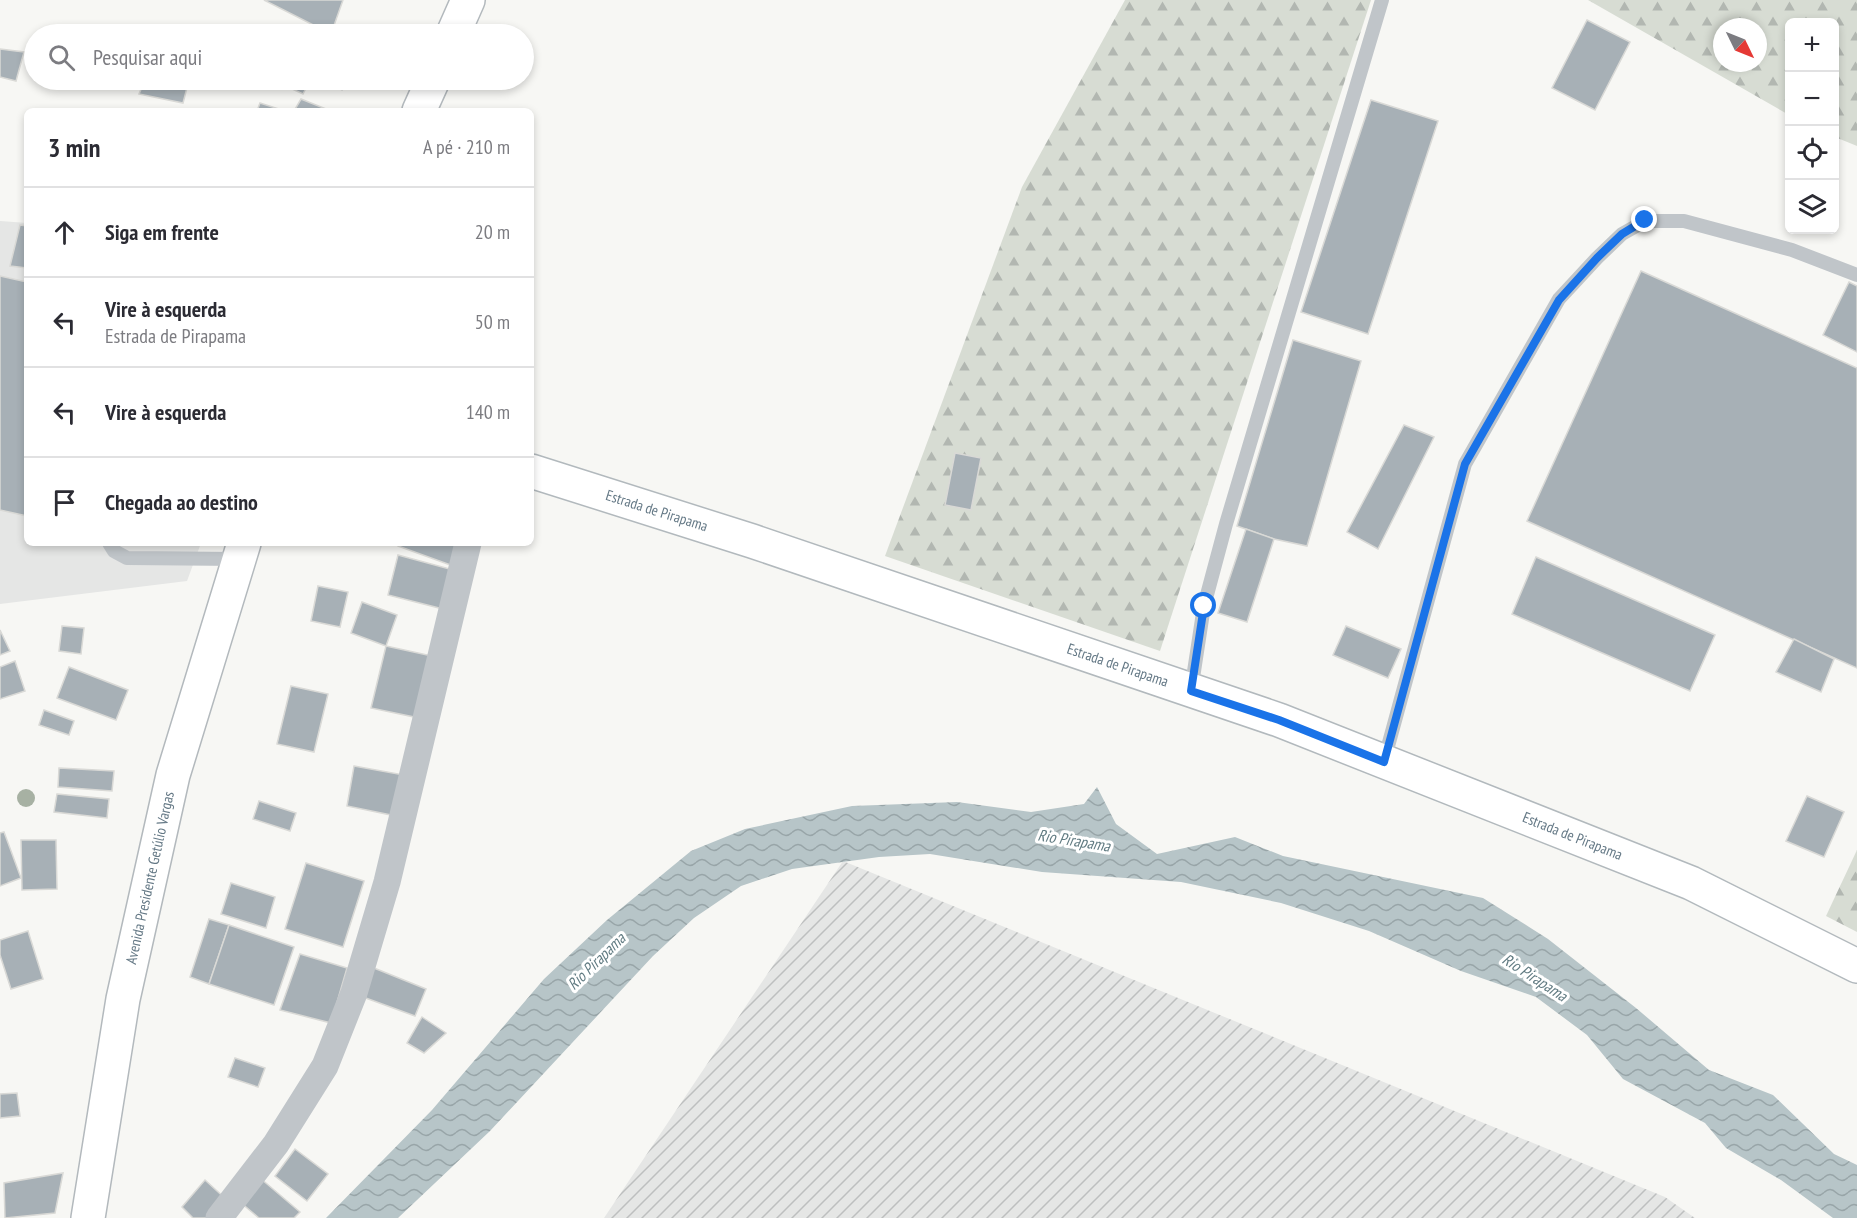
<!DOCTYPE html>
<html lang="pt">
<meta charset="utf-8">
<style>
body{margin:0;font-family:"PT Sans Narrow",sans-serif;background:#f7f7f7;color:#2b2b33}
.controls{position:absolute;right:18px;top:18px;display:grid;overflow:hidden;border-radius:9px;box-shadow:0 3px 9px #0003}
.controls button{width:54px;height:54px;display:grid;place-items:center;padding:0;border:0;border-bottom:2px solid #e1e1e2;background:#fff;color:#2b2b33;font:30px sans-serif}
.compass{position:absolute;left:1713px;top:18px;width:54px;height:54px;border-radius:50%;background:#fff;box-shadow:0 3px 9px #0003;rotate:133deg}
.stop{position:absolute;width:18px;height:18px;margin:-14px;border:4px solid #1a73e8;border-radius:50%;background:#fff}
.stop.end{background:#1a73e8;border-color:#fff;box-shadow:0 2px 6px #0008}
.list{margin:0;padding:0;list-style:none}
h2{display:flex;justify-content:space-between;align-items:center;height:78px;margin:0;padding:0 24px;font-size:26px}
h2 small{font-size:20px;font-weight:400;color:#7c7c81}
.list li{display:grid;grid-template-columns:39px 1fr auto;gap:18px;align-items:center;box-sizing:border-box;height:90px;padding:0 24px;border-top:2px solid #e1e1e2}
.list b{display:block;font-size:22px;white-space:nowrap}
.list p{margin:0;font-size:20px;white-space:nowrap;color:#7c7c81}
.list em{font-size:20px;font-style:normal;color:#7c7c81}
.icon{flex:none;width:33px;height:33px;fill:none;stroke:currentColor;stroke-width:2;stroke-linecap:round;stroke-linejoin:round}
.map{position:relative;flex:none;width:1857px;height:1218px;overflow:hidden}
.search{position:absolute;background:#fff;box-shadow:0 3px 9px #0003;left:24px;top:24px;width:510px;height:66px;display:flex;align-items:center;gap:15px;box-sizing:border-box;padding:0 21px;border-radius:33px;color:#7c7c81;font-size:22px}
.panel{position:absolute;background:#fff;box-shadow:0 3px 9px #0003;left:24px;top:108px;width:510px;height:438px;border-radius:9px}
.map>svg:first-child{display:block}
</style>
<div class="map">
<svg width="1857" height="1218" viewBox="0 0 1857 1218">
<defs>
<pattern id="industrial-furrows" width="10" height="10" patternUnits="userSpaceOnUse" patternTransform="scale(1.5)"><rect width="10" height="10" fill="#e5e6e5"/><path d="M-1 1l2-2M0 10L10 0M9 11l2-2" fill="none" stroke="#bdbfbf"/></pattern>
<pattern id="forest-firs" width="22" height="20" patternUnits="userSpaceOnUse" patternTransform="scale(1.5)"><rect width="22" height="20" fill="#d7dcd3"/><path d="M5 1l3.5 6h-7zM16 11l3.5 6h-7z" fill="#b2b7b1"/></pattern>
<pattern id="water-waves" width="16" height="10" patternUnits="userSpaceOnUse" patternTransform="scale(1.5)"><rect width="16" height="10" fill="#b7c5c8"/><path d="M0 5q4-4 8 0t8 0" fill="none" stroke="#98a5a8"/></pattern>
</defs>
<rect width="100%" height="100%" fill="#f7f7f4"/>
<path fill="#e5e6e5" d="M0,221L27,223V543H201L187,581L0,604Z"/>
<path fill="url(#industrial-furrows)" d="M843,861L1665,1197L1695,1218H604Z"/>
<g fill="url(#forest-firs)" fill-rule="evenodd">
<path d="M1125,0H1371L1160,651L885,556L1022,187Z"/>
<path d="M1588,0H1857V146L1835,137L1834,22H1790L1789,115ZM1722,27H1758V63H1722Z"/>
<path d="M1857,850V932L1826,916Z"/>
</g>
<path fill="url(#water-waves)" d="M1097,787L1116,824L1157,854L1235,837L1283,856L1483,898L1548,939L1636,1008L1709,1070L1773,1095L1834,1154L1857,1165V1218H1833L1781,1180L1726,1148L1705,1123L1623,1079L1587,1035L1536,997L1461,971L1369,931L1281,903L1181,882L1042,872L930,854L879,857L792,869L741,886L694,918L653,956L490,1131L398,1218H326L432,1110L544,979L607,920L691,851L745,829L852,806L957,802L1031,812L1084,804Z"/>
<g fill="#a7b0b6" stroke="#d9d9d6" stroke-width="1.5">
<path d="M264,0H343L331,34Z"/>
<path d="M1587,20L1630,42L1595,110L1552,88Z"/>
<path d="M0,49L24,52L16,81L0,77Z"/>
<path d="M145,80H189L183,103L139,94Z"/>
<path d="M273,80H310L303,94Z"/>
<path d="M324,80H346L342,90Z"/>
<path d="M301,99L331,111H294Z"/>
<path d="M1371,100L1438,121L1368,334L1301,312Z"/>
<path d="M260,103L282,110V111H257Z"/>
<path d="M20,225L27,226V268L10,266Z"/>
<path d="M1641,271L1857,368V668L1527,521Z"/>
<path d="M0,276L27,282V516L0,510Z"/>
<path d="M1849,282L1857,286V352L1823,335Z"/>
<path d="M1293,340L1361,361L1307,546L1274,539L1237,526Z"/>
<path d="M1404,425L1434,437L1378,549L1347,532Z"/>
<path d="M955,453L981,458L971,510L945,505Z"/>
<path d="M1246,529L1274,539L1247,622L1218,613Z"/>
<path d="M399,543H465L456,567L398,546Z"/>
<path d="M398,555L457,571L447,610L388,595Z"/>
<path d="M1536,557L1715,635L1690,691L1512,614Z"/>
<path d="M318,586L348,592L340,627L311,621Z"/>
<path d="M362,602L397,615L386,646L351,633Z"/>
<path d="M62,626L84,628L81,654L59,651Z"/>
<path d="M1346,626L1401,649L1388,678L1333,655Z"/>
<path d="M0,630L10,651L0,655Z"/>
<path d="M1794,639L1834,659L1821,692L1776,672Z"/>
<path d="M386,646L432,656L419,718L371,708Z"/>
<path d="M15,661L25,691L0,699V667Z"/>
<path d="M69,667L128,690L116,720L57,698Z"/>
<path d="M291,686L328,694L314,752L277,744Z"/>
<path d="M44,710L74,721L69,735L39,725Z"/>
<path d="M354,766L404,775L396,816L347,806Z"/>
<path d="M59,768L114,771L112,791L58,787Z"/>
<path d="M57,794L109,799L107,818L54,812Z"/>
<path d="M1807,796L1844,812L1824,857L1786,841Z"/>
<path d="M259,801L296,813L290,831L253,819Z"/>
<path d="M4,832L21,878L0,886V833Z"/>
<path d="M21,840H56L57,889L22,890Z"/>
<path d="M306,863L364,881L343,947L285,929Z"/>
<path d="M231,883L275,897L266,928L221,914Z"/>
<path d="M209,919L229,925L209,984L190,977Z"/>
<path d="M229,925L294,947L274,1005L209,984Z"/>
<path d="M28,931L43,979L11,989L0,955V940Z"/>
<path d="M300,954L347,968L331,1023L280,1010Z"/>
<path d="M374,968L426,989L415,1016L363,997Z"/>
<path d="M422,1017L446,1033L424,1053L407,1043Z"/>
<path d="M235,1058L265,1068L258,1087L228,1077Z"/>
<path d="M17,1093L20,1116L0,1118V1094Z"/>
<path d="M295,1149L328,1174L307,1201L275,1176Z"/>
<path d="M63,1173L55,1213L5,1218L4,1183Z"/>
<path d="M260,1178L300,1212L294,1218H259L240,1202Z"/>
<path d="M205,1180L228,1201L212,1218H193L182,1207Z"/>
</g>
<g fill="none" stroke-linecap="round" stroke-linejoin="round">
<defs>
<g id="secondary">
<path id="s1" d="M531,471L752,541L1279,720L1691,883L1857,966"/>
</g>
<g id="primary">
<path d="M453,34L468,0"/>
<path d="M419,111L433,80"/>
<path id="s2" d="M88,1218L123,999L173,775L244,543"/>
</g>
</defs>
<use href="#secondary" stroke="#b2b9bd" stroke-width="36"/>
<use href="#primary" stroke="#b3b9bd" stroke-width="36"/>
<g stroke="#c0c5c9" stroke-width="14">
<path d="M109,543L114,551L127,558L240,559"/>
<path d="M1191,691L1204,606L1226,524L1382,0"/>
<path d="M1384,761L1465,464L1559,299L1597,258L1622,234L1645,221H1684L1792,250L1857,275"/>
</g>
<path stroke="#c0c5c9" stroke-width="27" d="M219,1218L276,1144L325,1066L354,993L387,882L468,543"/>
<use href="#secondary" stroke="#fff" stroke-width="33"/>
<use href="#primary" stroke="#fff" stroke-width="33"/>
</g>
<circle fill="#a7b1a3" cx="26" cy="798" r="9"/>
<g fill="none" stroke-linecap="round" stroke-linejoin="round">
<path stroke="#1a73e8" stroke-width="8" d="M1204,606L1191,691L1279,720L1384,762L1465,464L1559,300L1597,258L1622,234L1645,220"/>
</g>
<g text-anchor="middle" stroke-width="6" stroke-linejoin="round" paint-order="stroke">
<g font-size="15" fill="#657986" stroke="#fff">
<text dy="5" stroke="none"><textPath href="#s1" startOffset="132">Estrada de Pirapama</textPath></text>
<text dy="5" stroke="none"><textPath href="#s1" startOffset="618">Estrada de Pirapama</textPath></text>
<text dy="5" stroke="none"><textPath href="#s1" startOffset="1104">Estrada de Pirapama</textPath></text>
<text dy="5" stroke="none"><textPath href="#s2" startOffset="346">Avenida Presidente Getúlio Vargas</textPath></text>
</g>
<g font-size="16" font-style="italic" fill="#617b82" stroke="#fff">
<text transform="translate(1074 840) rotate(9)" y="6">Rio Pirapama</text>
<text transform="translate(596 961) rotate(-44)" y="6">Rio Pirapama</text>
<text transform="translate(1535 977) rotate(33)" y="6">Rio Pirapama</text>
</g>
</g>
</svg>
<div class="controls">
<button>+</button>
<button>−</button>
<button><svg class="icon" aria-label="locate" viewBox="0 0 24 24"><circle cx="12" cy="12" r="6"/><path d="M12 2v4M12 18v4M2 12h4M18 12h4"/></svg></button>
<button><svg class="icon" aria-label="layers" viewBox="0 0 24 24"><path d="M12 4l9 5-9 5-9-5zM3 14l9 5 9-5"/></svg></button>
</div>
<svg class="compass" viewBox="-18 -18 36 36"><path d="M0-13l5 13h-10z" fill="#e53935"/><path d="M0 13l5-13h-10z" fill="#7c7c81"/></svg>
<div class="stop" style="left:1204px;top:606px"></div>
<div class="stop end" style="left:1645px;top:220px"></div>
<div class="search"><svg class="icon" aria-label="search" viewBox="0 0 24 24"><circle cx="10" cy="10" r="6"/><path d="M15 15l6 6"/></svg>Pesquisar aqui</div>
<section class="panel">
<h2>3 min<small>A pé · 210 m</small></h2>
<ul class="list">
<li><svg class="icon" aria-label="ahead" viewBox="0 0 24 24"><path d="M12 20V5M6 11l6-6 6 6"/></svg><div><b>Siga em frente</b></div><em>20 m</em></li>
<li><svg class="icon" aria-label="left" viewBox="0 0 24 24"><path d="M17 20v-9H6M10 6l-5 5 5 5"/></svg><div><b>Vire à esquerda</b><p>Estrada de Pirapama</p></div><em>50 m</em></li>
<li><svg class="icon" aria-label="left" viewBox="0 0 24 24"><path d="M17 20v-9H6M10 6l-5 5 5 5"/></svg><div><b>Vire à esquerda</b></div><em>140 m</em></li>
<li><svg class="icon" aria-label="arrive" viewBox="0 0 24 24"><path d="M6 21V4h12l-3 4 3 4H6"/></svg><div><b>Chegada ao destino</b></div></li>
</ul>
</section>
</div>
